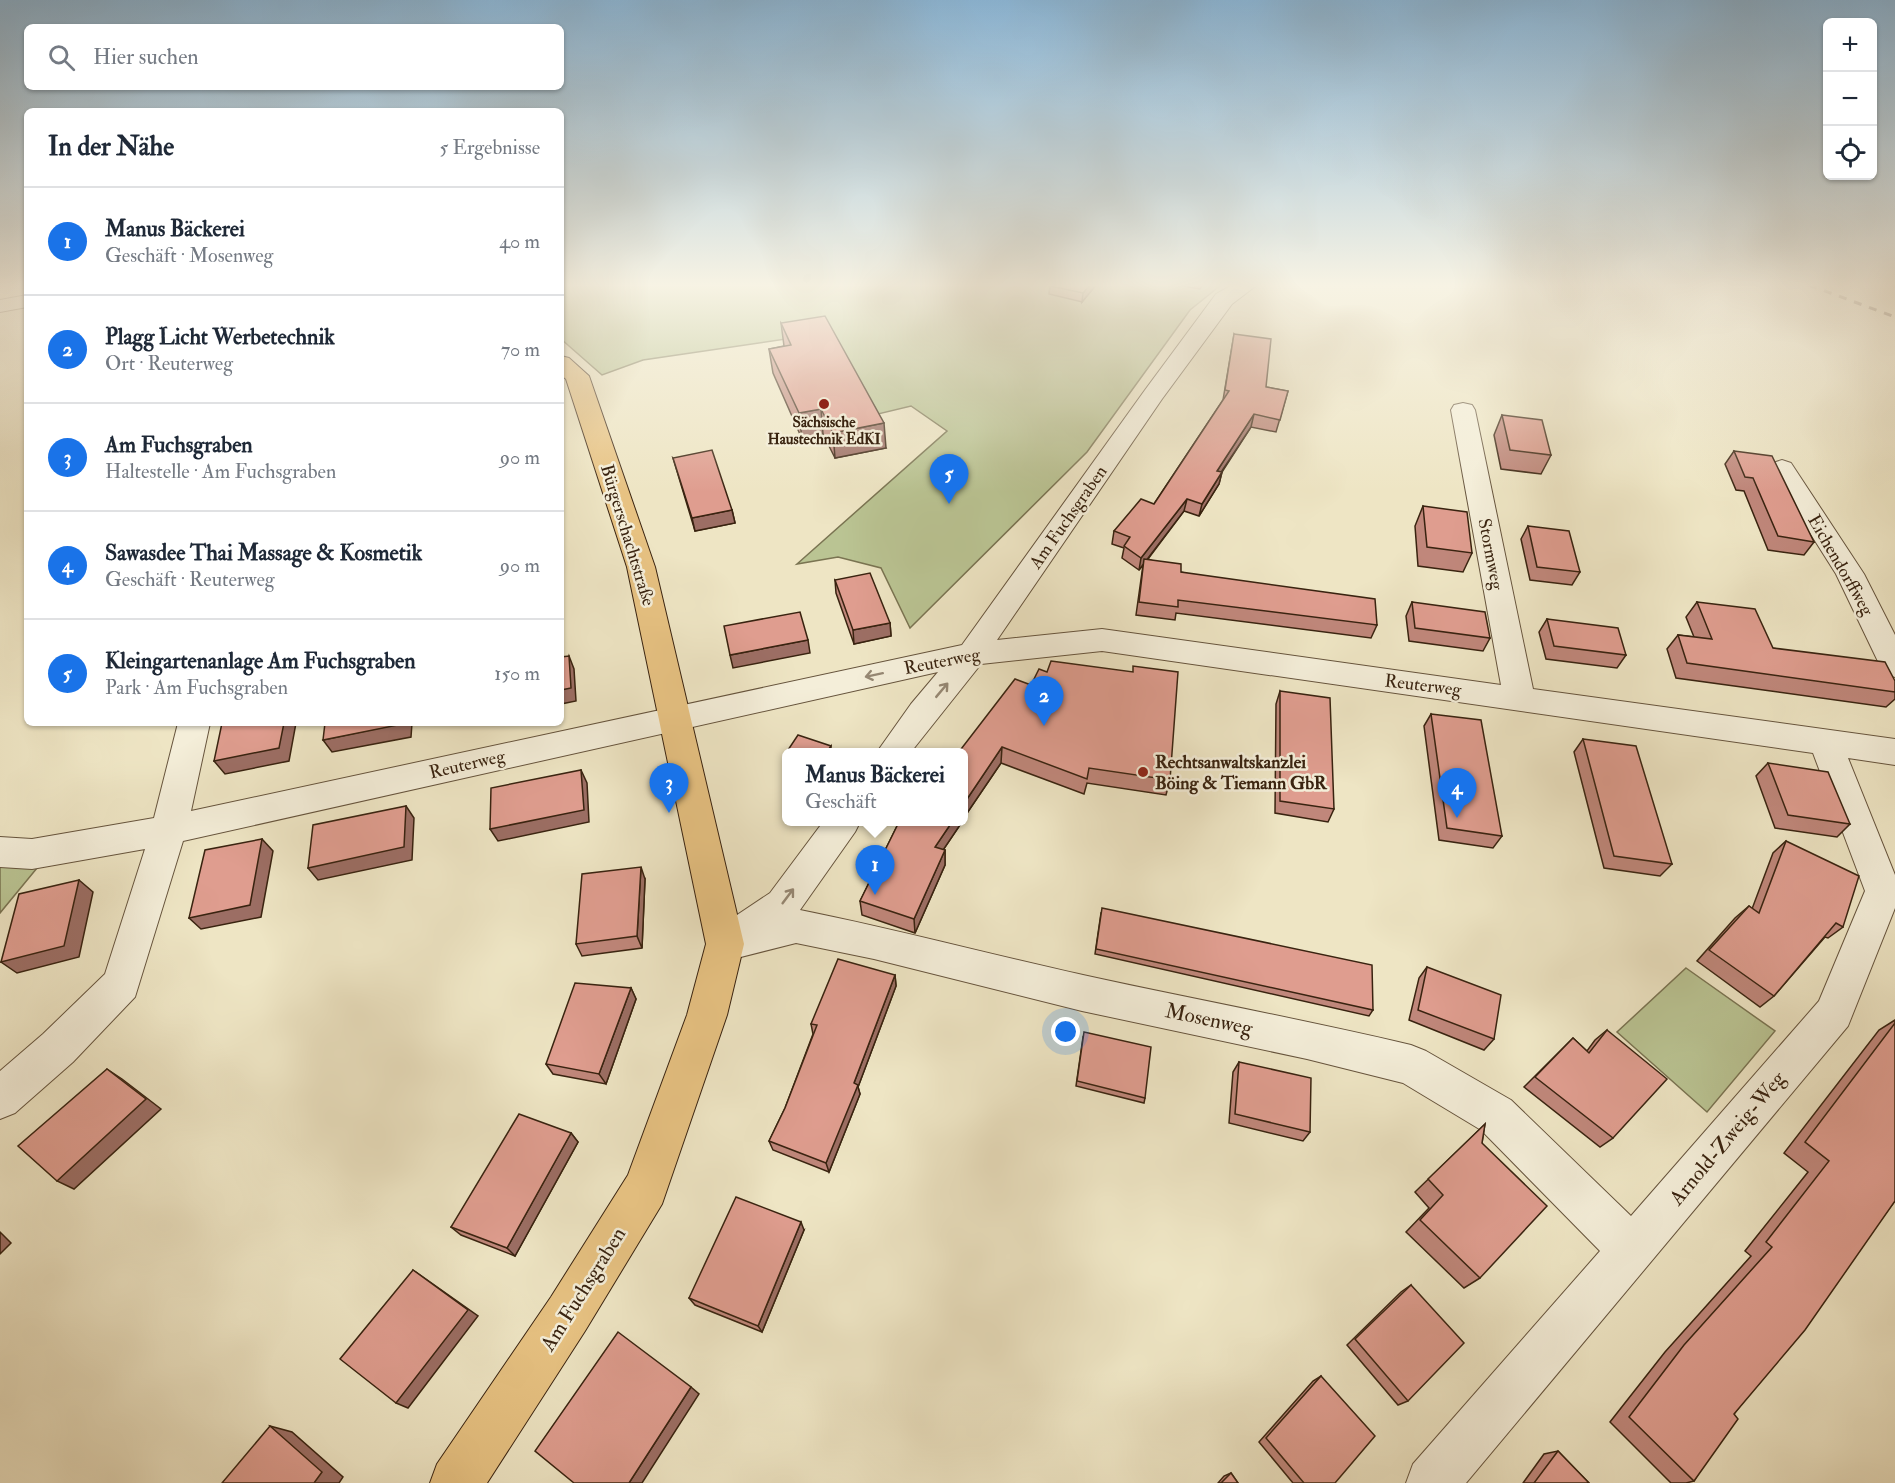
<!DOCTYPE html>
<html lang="de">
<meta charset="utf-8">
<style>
body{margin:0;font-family:"IM FELL Double Pica",serif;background:#f2f2f3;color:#1f2937}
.controls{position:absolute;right:18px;top:18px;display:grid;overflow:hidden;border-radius:9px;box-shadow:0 2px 4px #0004}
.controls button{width:54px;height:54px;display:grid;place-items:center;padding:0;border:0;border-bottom:2px solid #e0e1e3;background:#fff;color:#1f2937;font:30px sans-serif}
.you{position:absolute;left:1066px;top:1032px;width:21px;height:21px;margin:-15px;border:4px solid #fff;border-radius:50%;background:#1a73e8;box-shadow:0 0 0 9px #1a73e833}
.badge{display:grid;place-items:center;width:39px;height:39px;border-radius:50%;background:#1a73e8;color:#fff;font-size:20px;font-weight:700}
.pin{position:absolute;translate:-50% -50px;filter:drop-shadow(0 2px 3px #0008)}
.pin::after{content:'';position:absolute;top:32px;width:21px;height:18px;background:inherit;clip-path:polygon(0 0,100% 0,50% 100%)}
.popup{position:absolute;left:782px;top:748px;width:186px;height:78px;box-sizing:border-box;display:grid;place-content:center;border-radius:9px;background:#fff;filter:drop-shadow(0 2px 4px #0005);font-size:20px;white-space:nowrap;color:#747a83}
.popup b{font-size:22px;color:#1f2937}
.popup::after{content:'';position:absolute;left:50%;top:100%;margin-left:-12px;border:12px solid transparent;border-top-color:#fff}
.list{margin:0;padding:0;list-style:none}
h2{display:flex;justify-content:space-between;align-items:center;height:78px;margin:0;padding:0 24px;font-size:26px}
h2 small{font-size:20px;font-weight:400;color:#747a83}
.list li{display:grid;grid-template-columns:39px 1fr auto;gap:18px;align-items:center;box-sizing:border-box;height:108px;padding:0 24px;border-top:2px solid #e0e1e3}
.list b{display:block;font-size:22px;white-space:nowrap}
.list p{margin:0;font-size:20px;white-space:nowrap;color:#747a83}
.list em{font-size:20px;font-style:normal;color:#747a83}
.icon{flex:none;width:33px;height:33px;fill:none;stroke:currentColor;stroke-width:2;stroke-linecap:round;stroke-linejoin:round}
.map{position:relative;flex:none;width:1895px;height:1483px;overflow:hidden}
.search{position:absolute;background:#fff;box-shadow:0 2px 4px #0004;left:24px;top:24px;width:540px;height:66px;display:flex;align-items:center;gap:15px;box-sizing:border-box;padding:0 21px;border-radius:9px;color:#747a83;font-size:22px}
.panel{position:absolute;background:#fff;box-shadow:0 2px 4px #0004;left:24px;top:108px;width:540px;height:618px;border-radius:9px}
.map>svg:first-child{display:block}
</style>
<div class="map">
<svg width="1895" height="1483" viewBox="0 0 1895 1483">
<rect width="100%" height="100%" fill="#eee5c4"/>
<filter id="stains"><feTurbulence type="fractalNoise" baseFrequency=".00333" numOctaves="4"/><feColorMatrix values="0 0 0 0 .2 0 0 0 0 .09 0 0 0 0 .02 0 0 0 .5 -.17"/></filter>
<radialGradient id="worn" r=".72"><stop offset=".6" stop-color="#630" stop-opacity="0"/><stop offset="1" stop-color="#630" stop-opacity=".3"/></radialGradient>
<g fill="#bac493" stroke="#7a7452" stroke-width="1.5">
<path d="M561,285H1221L1190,310L1087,452L910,628L881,568L838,557L797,564L947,431L911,406L874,415L833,332L643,360L602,375L561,339Z"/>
<path d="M0,862H42L0,913Z"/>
<path d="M1686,968L1775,1031L1707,1112L1617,1032Z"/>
</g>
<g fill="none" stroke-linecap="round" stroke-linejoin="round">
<defs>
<g id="minor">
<path d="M1232,285H1257L1232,304L1162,399L997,640L1102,629L1501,685L1451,410L1454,405L1463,403L1472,405L1475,410L1533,689L1895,739V765L1848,758L1895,875V908L1848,1026L1466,1483H1406L1413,1464L1600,1251L1481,1130L1403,1083L1307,1059L1082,1011L874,959L796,943L725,961L711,956L706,944L711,932L727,926L731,919L770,893L823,822H860L855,832L800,910C895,929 988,954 1083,975C1192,999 1302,1019 1411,1045L1426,1051L1511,1100L1631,1216L1819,1001L1865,891L1813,753L1102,651L981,664L911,752H877L911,704L938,672L183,841L135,997L73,1062L15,1113L0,1119V1071L43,1034L105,974L145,849L32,869L0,867V837L32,839L154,818L178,723H210L191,811L962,645L1145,390L1216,294Z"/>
<path d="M27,295V307L0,312V300Z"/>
<path d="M1782,460L1791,463L1864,574L1895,635V677L1884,674L1836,574L1769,468L1773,463Z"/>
</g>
<path id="major" d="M561,356L569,358L589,376L655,567L744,944L727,1015L662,1204L585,1331L487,1483H430L437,1464L551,1297L628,1175L687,1015L706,944L627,567L566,379L561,375Z"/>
</defs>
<use href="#minor" stroke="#66543d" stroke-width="2"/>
<use href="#major" stroke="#392310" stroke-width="2"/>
<use href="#minor" fill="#f4eed9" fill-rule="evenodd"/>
<use href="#major" fill="#e7c282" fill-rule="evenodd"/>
<path stroke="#392310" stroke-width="1.5" d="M1890,285L1895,287"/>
<path stroke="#392310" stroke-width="3" stroke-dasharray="8 8" stroke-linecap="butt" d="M1809,285L1895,317"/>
</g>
<g fill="#c0877b" stroke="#392310" stroke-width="1.5">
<path d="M1096,285L1082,302L1049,294L1050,286Z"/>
<path d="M1178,285H1203L1200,289Z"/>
<path d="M781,323L886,448L835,458L823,434L802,439L773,373L769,349L784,346Z"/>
<path d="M1234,334L1266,387L1288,391L1276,432L1251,427L1222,472L1219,484L1199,516L1184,511L1148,559L1181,572L1377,625L1371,638L1176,613L1175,620L1136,615L1143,565L1139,570L1122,558L1124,548L1112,544L1114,531L1154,504L1223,400Z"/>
<path d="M1502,415L1551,455L1541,474L1501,469L1494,435Z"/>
<path d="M1734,451L1814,542L1804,555L1768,550L1744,491L1736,490L1725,464Z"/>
<path d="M673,458L732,510L735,523L695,531Z"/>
<path d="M1423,506L1472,553L1463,572L1418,566L1415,526Z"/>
<path d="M1528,526L1580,572L1572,585L1530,580L1521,539Z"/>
<path d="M835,580L890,623L891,636L854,644L836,593Z"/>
<path d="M1412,602L1490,638L1483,651L1409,641L1406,616Z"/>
<path d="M1697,602L1773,648L1895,681V699L1886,707L1676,678L1667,649L1678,635L1694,637L1686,617Z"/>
<path d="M1547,619L1626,655L1617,668L1546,659L1539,632Z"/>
<path d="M1031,685L1170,780L1166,795L1087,783L1084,794L1001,763L963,819V753Z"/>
<path d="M1280,691L1334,809L1328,822L1275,813L1276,704Z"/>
<path d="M1431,714L1502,836L1493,848L1439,840L1424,726Z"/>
<path d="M1583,739L1672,864L1660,876L1604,868L1574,752Z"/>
<path d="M1768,763L1850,824L1837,837L1775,828L1756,776Z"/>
<path d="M899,822H962L943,850H945V865L915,933L862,915L860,901Z"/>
<path d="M1786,841L1843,927L1828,938L1825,937L1774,996L1760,1007L1697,961L1735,918L1749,906L1752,909L1773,853Z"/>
<path d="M645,879L642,948L582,956L576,944Z"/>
<path d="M1101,913L1373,1010L1369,1016L1095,954Z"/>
<path d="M1427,967L1494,1039L1484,1050L1409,1020L1419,978Z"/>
<path d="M895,975L896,986L858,1087L860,1094L829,1172L773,1150L769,1141L785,1108L813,1034L811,1024Z"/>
<path d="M631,988L636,999L606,1084L553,1074L546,1064Z"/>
<path d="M1895,1020V1201L1734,1414L1694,1481L1686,1483H1671L1610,1422L1665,1352L1751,1256L1745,1251L1808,1172L1784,1153L1879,1030Z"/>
<path d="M1607,1030L1613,1138L1600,1147L1524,1087L1573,1038L1587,1051L1595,1040Z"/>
<path d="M1083,1037L1145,1098L1144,1103L1076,1086Z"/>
<path d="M1239,1062L1310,1132L1303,1141L1229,1123L1233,1072Z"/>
<path d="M1485,1124L1482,1143L1480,1278L1464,1288L1406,1232L1429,1208L1415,1192Z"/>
<path d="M571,1133L578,1142L515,1256L461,1235L451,1227Z"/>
<path d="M804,1230L762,1332L695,1305L689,1298Z"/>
<path d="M1411,1285L1408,1401L1398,1405L1347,1345L1401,1292Z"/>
<path d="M1321,1376L1335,1483H1293L1259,1442L1313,1381Z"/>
<path d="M1558,1451L1589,1483H1523L1544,1454Z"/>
<path d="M1231,1473L1238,1483H1218L1224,1476Z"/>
</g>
<g fill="#9c6e64" stroke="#392310" stroke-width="1.5">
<path d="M1090,285H1096L1082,302L1083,293Z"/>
<path d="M821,409L823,434L802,439L799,413Z"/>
<path d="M1254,414L1251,427L1214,483L1217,471Z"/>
<path d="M884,423L886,448L835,458L833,433Z"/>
<path d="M1222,472L1219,484L1199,516L1202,504Z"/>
<path d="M1187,499L1184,511L1139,570L1141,558Z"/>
<path d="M732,510L735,523L695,531L692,518Z"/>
<path d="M890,623L891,636L854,644L853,630Z"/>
<path d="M808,640L810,653L733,668L730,655Z"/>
<path d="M569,656L574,669L576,701L561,704V690Z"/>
<path d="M284,723H296L289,761L225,774L214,761Z"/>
<path d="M403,723H412L411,737L332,752L323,740Z"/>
<path d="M831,746V753H826Z"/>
<path d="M1002,747L1001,763L963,819V805Z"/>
<path d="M581,770L587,783L589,822L498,841L490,829Z"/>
<path d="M406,806L414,818L412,860L318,880L308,868Z"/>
<path d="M952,822H962L935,862V847Z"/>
<path d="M262,839L273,851L261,917L201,929L189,918Z"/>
<path d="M945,850V865L915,933L914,919Z"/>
<path d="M641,867L645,879L642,948L637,936Z"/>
<path d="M79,880L93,892L79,957L17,973L1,962Z"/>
<path d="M895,975L896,986L858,1087L860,1094L829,1172L826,1163L854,1083Z"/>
<path d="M631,988L636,999L606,1084L599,1074Z"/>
<path d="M107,1069L122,1079L161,1109L74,1189L57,1181Z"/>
<path d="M571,1133L578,1142L515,1256L507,1248Z"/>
<path d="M801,1222L804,1230L762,1332L758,1326Z"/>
<path d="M0,1232L11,1243L0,1254Z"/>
<path d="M413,1270L478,1316L408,1408L396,1403Z"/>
<path d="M691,1387L699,1394L642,1483H629Z"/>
<path d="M270,1426L292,1432L343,1477L339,1483H314Z"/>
</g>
<g fill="#df9d8f" stroke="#392310" stroke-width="1.5">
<path d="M1050,285H1090L1083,293L1050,286Z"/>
<path d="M825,316L884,423L833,433L821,409L799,413L769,349L791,345L781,323Z"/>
<path d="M1234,334L1271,339L1266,387L1288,391L1280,420L1254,414L1217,471L1222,472L1202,504L1187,499L1141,558L1124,546L1130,537L1114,531L1141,499L1154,504L1229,391L1225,390Z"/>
<path d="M1502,415L1542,420L1551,455L1510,450Z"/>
<path d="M712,450L732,510L692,518L673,458Z"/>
<path d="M1734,451L1772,456L1814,542L1778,536L1753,478L1745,477Z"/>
<path d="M1423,506L1467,512L1472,553L1427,547Z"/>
<path d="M1528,526L1569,531L1580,572L1537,567Z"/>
<path d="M1144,559L1181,564V572L1375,599L1377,625L1178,600V607L1139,602Z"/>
<path d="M870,573L890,623L853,630L835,580Z"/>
<path d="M1412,602L1485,612L1490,638L1415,628Z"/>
<path d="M1697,602L1755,609L1773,648L1885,662L1895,681V692L1687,663L1678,635L1712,639Z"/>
<path d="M800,612L808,640L730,655L724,626Z"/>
<path d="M1547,619L1618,628L1626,655L1554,646Z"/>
<path d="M569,656L571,688L561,690V657Z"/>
<path d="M1051,661L1133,672V666L1178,672L1170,780L1089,768L1087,779L1002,747L963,805V753H958L1015,679L1031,685L1039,669L1047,672Z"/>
<path d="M1280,691L1330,698L1334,809L1280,801Z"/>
<path d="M1431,714L1481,720L1502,836L1447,828Z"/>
<path d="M222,723H284L279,748L214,761Z"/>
<path d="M325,723H403V724L323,740Z"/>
<path d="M798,735L831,746L826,753H786V756H784Z"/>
<path d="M1583,739L1636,746L1672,864L1614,856Z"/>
<path d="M1768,763L1828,772L1850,824L1788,815Z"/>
<path d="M581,770L584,810L490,829L491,788Z"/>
<path d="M406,806L404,847L308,868L313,825Z"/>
<path d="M899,822H952L935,847L945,850L914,919L860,901Z"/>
<path d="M262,839L250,905L189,918L205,850Z"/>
<path d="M1786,841L1859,876L1843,927L1836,923L1774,996L1709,950L1749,906L1759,913Z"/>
<path d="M641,867L637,936L576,944L582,874Z"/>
<path d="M79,880L64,946L1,962L19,894Z"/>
<path d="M1102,908L1372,965L1373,1010L1096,949Z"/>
<path d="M838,959L895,975L854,1083L858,1085L826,1163L769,1141L785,1108L817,1025L811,1024Z"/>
<path d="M1427,967L1501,995L1494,1039L1418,1010Z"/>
<path d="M575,983L631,988L599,1074L546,1064Z"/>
<path d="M1895,1023V1201L1805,1330L1734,1414L1738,1419L1694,1481L1629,1417L1684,1345L1772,1247L1766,1242L1829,1161L1805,1142Z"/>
<path d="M1607,1030L1667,1079L1613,1138L1535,1077L1573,1038L1589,1053Z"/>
<path d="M1084,1032L1151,1047L1145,1098L1077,1081Z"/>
<path d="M1239,1062L1311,1078L1310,1132L1235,1114Z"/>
<path d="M107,1069L146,1099L57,1181L18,1146Z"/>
<path d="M519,1114L571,1133L507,1248L451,1227Z"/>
<path d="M1485,1124L1482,1143L1547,1206L1480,1278L1420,1220L1443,1195L1428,1179Z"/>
<path d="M736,1197L801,1222L758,1326L689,1298Z"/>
<path d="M413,1270L468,1310L396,1403L340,1359Z"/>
<path d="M1411,1285L1464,1343L1408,1401L1355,1339Z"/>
<path d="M618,1332L691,1387L629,1483H574L535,1451Z"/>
<path d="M1321,1376L1375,1436L1335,1483H1304L1266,1438Z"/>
<path d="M270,1426L322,1472L314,1483H222Z"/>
<path d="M1558,1451L1589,1483H1534Z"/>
<path d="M1231,1473L1238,1483H1221Z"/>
</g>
<defs><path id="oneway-shaft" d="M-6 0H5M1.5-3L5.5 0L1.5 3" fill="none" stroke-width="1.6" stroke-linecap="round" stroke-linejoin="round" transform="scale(1.5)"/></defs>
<g stroke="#968874">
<use href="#oneway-shaft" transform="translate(874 675) rotate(168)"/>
<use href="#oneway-shaft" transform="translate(942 690) rotate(-50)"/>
<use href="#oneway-shaft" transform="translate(788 896) rotate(-53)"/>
</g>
<linearGradient id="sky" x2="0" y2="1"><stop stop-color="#8bb7d8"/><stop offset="0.58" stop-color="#f7f3e4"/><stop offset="1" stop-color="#f7f3e4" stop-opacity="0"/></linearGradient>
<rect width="1895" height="492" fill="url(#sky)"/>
<g fill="#8f2418" stroke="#f4eed9" stroke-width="2">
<circle cx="824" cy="404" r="6"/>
<circle cx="1143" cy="772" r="6"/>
</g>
<g text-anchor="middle" stroke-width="5" stroke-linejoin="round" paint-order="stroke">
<g font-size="15" font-weight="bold" fill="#392310" stroke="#f4eed9">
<text x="824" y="427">Sächsische<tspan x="824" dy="17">Haustechnik EdKI</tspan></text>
</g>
<g font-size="18" fill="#392310" stroke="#f4eed9">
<text transform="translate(1068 517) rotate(-55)" y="6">Am Fuchsgraben</text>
<text transform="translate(628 535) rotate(73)" y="6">Bürgerschachtstraße</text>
<text transform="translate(1491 554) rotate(79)" y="6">Stormweg</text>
<text transform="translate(1841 565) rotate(60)" y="6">Eichendorffweg</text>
<text transform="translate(942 661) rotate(-11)" y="6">Reuterweg</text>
<text transform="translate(1423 685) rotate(7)" y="6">Reuterweg</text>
<text transform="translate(467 764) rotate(-13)" y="6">Reuterweg</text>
</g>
<g font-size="18" font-weight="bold" fill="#392310" stroke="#f4eed9" text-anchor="start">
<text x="1155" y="768">Rechtsanwaltskanzlei<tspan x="1155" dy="21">Böing &amp; Tiemann GbR</tspan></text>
</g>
<g font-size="21" fill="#392310" stroke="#f4eed9">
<text transform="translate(1209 1019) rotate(12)" y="7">Mosenweg</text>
<text transform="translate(1727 1138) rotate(-50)" y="7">Arnold-Zweig-Weg</text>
<text transform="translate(583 1289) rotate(-58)" y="7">Am Fuchsgraben</text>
</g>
</g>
<rect width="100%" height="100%" filter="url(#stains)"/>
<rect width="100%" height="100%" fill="url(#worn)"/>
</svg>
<div class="controls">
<button>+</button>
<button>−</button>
<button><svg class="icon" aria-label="locate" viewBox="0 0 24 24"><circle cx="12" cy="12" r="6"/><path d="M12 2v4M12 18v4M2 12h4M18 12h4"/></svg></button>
</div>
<div class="you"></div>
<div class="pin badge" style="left:875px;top:895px">1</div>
<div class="popup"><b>Manus Bäckerei</b>Geschäft</div>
<div class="pin badge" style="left:1044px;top:726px">2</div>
<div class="pin badge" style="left:669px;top:813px">3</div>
<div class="pin badge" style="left:1457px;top:818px">4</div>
<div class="pin badge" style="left:949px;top:504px">5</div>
<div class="search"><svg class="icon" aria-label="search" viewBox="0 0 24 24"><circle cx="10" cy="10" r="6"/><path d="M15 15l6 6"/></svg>Hier suchen</div>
<section class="panel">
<h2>In der Nähe<small>5 Ergebnisse</small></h2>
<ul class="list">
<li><span class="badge">1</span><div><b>Manus Bäckerei</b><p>Geschäft · Mosenweg</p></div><em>40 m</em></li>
<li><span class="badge">2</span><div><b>Plagg Licht Werbetechnik</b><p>Ort · Reuterweg</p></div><em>70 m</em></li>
<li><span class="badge">3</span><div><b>Am Fuchsgraben</b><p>Haltestelle · Am Fuchsgraben</p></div><em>90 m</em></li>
<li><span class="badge">4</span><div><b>Sawasdee Thai Massage &amp; Kosmetik</b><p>Geschäft · Reuterweg</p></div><em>90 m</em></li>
<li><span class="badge">5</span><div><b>Kleingartenanlage Am Fuchsgraben</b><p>Park · Am Fuchsgraben</p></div><em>150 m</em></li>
</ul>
</section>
</div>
